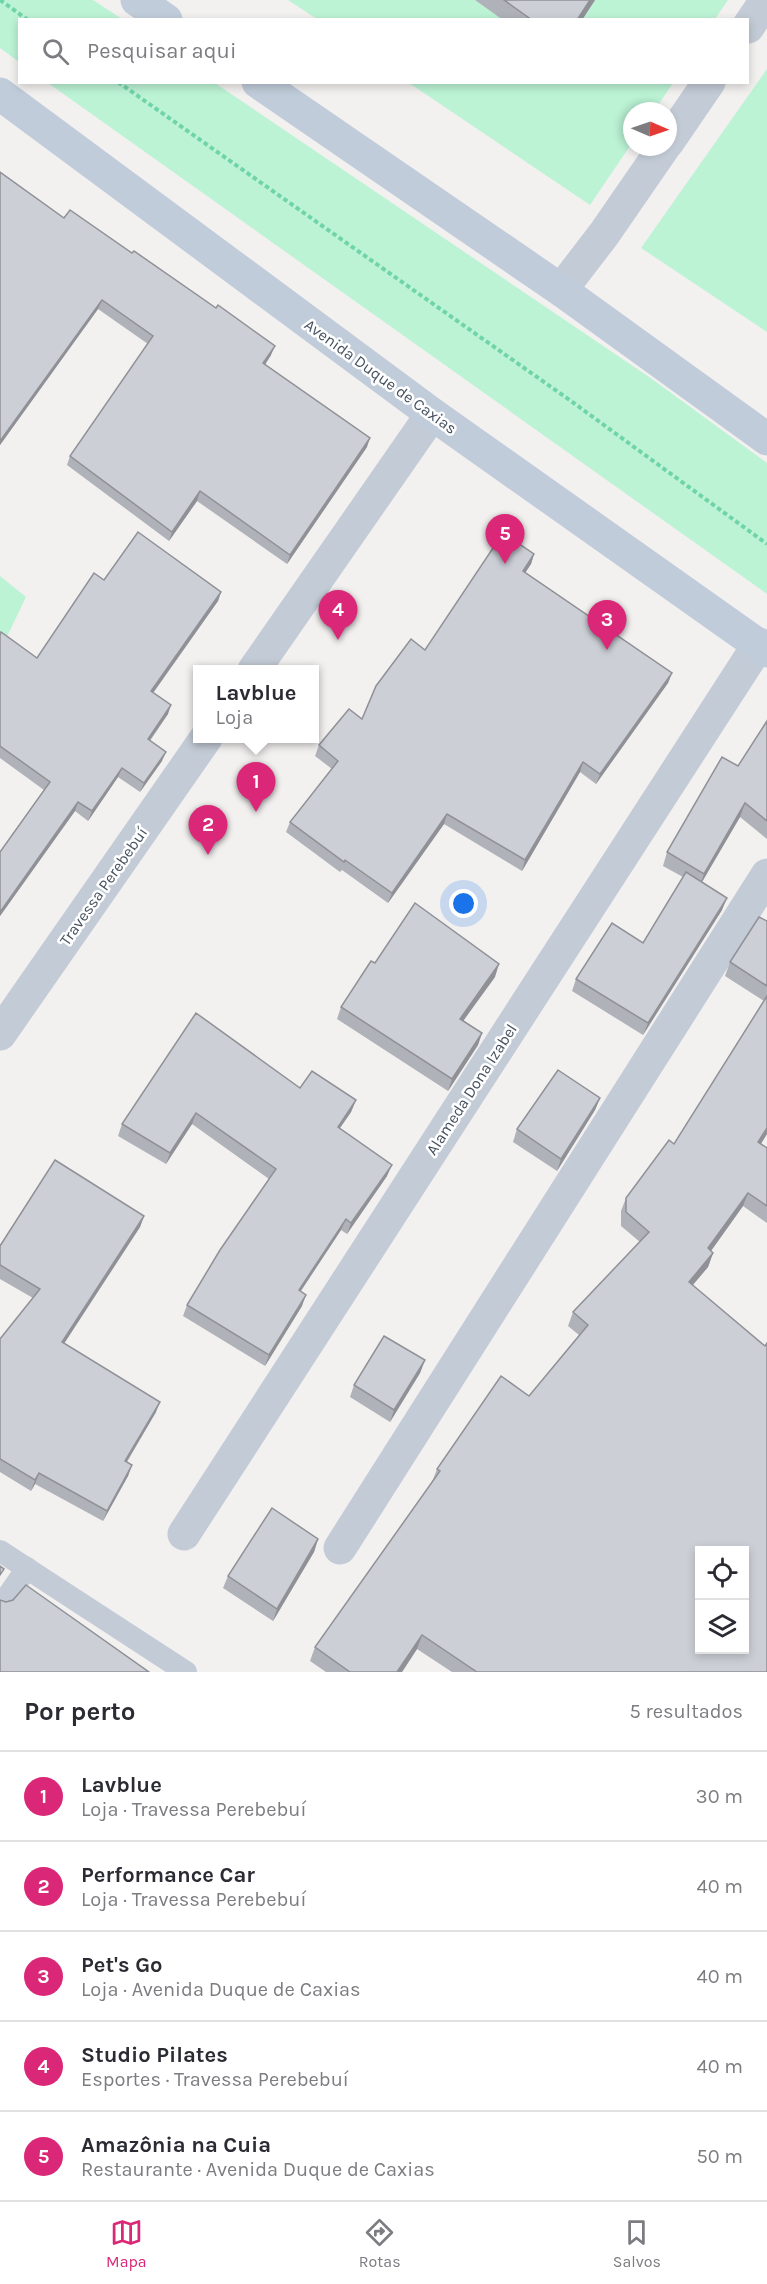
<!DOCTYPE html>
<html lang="pt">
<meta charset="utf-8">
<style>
body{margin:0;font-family:Karla,sans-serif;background:#f7f7f7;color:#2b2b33}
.controls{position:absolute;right:18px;bottom:18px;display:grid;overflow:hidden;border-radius:0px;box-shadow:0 3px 9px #0003}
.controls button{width:54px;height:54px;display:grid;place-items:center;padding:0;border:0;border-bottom:2px solid #e1e1e2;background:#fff;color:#2b2b33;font:30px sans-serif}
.compass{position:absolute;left:623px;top:102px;width:54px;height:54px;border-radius:50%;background:#fff;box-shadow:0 3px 9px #0003;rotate:92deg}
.you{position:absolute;left:464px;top:904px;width:21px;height:21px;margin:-15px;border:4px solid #fff;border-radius:50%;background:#1a73e8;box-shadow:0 0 0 9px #1a73e833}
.badge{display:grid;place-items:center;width:39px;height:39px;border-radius:50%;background:#db2777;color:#fff;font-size:20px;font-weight:700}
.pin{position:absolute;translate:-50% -50px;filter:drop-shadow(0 2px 3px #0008)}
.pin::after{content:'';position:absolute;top:32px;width:21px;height:18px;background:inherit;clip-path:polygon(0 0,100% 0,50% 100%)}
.popup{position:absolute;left:193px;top:665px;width:126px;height:78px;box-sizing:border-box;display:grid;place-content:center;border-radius:0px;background:#fff;filter:drop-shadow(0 2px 4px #0005);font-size:20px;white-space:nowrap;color:#7c7c81}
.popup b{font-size:22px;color:#2b2b33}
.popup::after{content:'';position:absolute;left:50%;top:100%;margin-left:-12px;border:12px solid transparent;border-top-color:#fff}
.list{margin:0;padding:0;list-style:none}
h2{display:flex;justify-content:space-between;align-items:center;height:78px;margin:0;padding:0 24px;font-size:26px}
h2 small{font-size:20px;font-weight:400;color:#7c7c81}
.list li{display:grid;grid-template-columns:39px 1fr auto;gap:18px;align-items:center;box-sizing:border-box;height:90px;padding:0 24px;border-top:2px solid #e1e1e2}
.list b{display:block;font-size:22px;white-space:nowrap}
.list p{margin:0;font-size:20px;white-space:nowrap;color:#7c7c81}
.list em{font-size:20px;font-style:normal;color:#7c7c81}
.icon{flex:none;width:33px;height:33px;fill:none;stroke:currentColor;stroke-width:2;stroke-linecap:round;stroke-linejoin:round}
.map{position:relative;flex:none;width:767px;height:1672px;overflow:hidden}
.search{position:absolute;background:#fff;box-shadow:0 3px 9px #0003;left:18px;right:18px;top:18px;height:66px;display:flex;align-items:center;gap:15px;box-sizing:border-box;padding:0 21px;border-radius:0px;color:#7c7c81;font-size:22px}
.sheet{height:528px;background:#fff}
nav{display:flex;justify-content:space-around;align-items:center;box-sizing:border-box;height:84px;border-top:2px solid #e1e1e2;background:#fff;font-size:16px;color:#7c7c81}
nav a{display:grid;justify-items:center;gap:3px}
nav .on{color:#db2777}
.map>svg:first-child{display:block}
</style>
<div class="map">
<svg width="767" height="1672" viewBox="0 0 767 1672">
<rect width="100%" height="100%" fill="#f3f0f0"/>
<g fill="#bcf3d5">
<path d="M0,0H93L122,19L20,20L19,62L0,48Z"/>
<path d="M288,0H475L503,19H317Z"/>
<path d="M595,0H728L715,19L582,20Z"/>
<path d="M767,69V332L641,248Z"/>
<path d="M48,83H215L652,379L767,463V594Z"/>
<path d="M409,83L673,82V83L654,111H632V143L590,205Z"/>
<path d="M0,576L26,597L3,645L0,643Z"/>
</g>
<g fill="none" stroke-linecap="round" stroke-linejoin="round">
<g stroke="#70d4aa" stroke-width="4" stroke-dasharray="4.5 3" stroke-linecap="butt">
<path d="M0,0L28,20"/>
<path d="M118,82L571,401L767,544"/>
</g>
<g stroke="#c3cbd6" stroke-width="22">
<path d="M0,1551L186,1672"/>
<path d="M0,1607L27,1568"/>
</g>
<g stroke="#c3cbd6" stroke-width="33">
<path d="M748,27L766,0"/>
<path d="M668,142L709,82"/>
<path d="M561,290L604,234L664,147"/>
<path d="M254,670L432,414"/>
<path d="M0,1034L206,738"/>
<path d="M184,1534L759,644"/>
<path d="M340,1548L767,875"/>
</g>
<g stroke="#c1ccda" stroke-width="33">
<path d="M137,0L166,20"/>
<path d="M258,82L561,290L767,439"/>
<path d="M0,94L432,414L767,651"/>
</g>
</g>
<g fill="#afb2b8">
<path d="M475,0H595L582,20H503Z"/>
<path d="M0,172L64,218L271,355L265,365L367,447L287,564L197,501L169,541L67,465L70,456L148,344L98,309L0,445Z"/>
<path d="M534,554L531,564L525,572L672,673L668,683L596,784L580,772L522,871L444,824L388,903L342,870L340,872L286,832L290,822L332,769L315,756L319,745L362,719L425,650Z"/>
<path d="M104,580L221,592L218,601L153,693L168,714L150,741L162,761L140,792L118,777L88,821L75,811L0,916V852L44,790L0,758V635L37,658Z"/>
<path d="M767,721V839L740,817L702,882L722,910L643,1035L572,991L576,979L643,943L683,877L663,866L667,852L738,766Z"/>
<path d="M767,921V1134L761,1144L767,1148V1223L743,1206L711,1251L713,1253L708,1267L693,1285L767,1672H452L417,1649L402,1672H326L310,1661L315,1647L432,1482L437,1469L529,1396L579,1335L568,1326L573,1312L640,1242L621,1226V1211L626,1198L674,1144L764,1001L725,976L730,962Z"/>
<path d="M375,963L495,977L463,1020L482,1033L478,1045L448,1091L337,1019L341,1007Z"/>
<path d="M300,1088L356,1100L351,1112L340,1128L387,1176L347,1234L341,1230L301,1291L302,1306L265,1366L183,1316L187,1305L269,1179L192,1124L166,1164L118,1136L122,1124Z"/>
<path d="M600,1098L595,1110L557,1171L513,1142L517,1129Z"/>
<path d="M144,1216L140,1227L64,1343L156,1412L127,1462L132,1465L128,1476L103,1521L35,1484L31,1491L0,1472V1339L33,1298L0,1279V1246Z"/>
<path d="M425,1360L420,1373L390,1422L350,1397L354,1385Z"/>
<path d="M318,1539L314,1552L273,1621L223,1588L228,1576Z"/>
</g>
<g fill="#8f9196">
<path d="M590,0H595L582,20H577Z"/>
<path d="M102,300L98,309L0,445V441Z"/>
<path d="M275,346L271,355L260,372L263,363Z"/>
<path d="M370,438L367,447L287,564L290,555Z"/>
<path d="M200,491L197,501L169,541L172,532Z"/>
<path d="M534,554L531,564L520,581L523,571Z"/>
<path d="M221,592L218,601L148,700L151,691Z"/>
<path d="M672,673L668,683L596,784L600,774Z"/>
<path d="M171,705L168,714L144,748L148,739Z"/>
<path d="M166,752L162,761L140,792L144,783Z"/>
<path d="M583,762L580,772L522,871L525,860Z"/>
<path d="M122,768L118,777L88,821L92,811Z"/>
<path d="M78,802L75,811L0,916V912Z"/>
<path d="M745,803L740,817L699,887L704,874Z"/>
<path d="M447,814L444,824L388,903L392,893Z"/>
<path d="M727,898L722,910L643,1035L648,1023Z"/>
<path d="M499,964L495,977L456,1031L460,1019Z"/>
<path d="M482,1033L478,1045L448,1091L452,1079Z"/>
<path d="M600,1098L595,1110L557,1171L561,1159Z"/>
<path d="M356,1100L351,1112L333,1138L338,1127Z"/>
<path d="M196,1113L192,1124L166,1164L170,1153Z"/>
<path d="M767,1128V1134L753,1156L758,1142Z"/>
<path d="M392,1165L387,1176L347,1234L351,1223Z"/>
<path d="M748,1193L743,1206L703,1262L708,1248Z"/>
<path d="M144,1216L140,1227L58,1353L62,1342Z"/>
<path d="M346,1219L341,1230L294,1301L299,1290Z"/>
<path d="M713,1253L708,1267L684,1295L689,1282Z"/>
<path d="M306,1295L302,1306L265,1366L269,1355Z"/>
<path d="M425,1360L420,1373L390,1422L394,1410Z"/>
<path d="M160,1402L156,1412L121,1471L125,1461Z"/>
<path d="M132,1465L128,1476L103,1521L107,1511Z"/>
<path d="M39,1473L35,1484L31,1491L35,1480Z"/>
<path d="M318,1539L314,1552L273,1621L277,1609Z"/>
<path d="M422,1635L417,1649L402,1672H397Z"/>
</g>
<g fill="#cccfd6" stroke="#8f9196" stroke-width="1.5" fill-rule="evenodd">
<path d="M504,0H590L577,20H532Z"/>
<path d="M0,172L64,218L70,210L132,253L134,251L216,308L218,305L275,346L263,363L370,438L290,555L200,491L172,532L70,456L153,336L102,300L0,441Z"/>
<path d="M138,532L221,592L151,691L171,705L148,739L166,752L144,783L122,768L92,811L78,802L0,912V852L50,782L0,746V635L1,632L37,658L94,573L104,580Z"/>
<path d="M503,533L534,554L523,571L672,673L600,774L583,762L525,860L447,814L392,893L345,860L344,862L290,822L338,761L319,745L349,709L362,719L376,686L411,639L425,650Z"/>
<path d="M767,721V821L745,803L704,874L667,852L722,757L738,766Z"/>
<path d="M686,872L727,898L648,1023L576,979L612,923L643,943Z"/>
<path d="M415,903L499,964L460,1019L482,1033L452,1079L341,1007L371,961L375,963Z"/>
<path d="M759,917L767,921V986L730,962Z"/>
<path d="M767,996V1128L758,1142L767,1148V1206L748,1193L708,1248L713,1253L689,1282L765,1346L767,1343V1672H477L422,1635L397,1672H350L315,1647L440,1471L437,1469L501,1376L529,1396L588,1325L573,1312L649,1232L626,1212V1198L669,1140L674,1144ZM699,1551H744V1650H699Z"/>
<path d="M196,1013L300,1088L312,1071L356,1100L338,1127L392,1165L351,1223L346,1219L299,1290L306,1295L269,1355L187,1305L220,1250L276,1169L196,1113L170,1153L122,1124Z"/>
<path d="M558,1070L600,1098L561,1159L517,1129Z"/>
<path d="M55,1160L144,1216L62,1342L160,1402L125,1461L132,1465L107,1511L39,1473L35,1480L0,1459V1339L40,1289L0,1265V1246Z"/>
<path d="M384,1336L425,1360L394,1410L354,1385Z"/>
<path d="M272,1508L318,1539L277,1609L228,1576Z"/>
<path d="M0,1566L4,1569L0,1575Z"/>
<path d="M26,1585L149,1672H0V1600L6,1602L13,1600Z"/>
</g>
<g text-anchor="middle" stroke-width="5" stroke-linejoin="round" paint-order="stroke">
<g font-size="16" fill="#465260" stroke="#fff">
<text transform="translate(381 376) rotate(36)" y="6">Avenida Duque de Caxias</text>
<text transform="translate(103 886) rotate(-55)" y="6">Travessa Perebebuí</text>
<text transform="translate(471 1089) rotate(-57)" y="6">Alameda Dona Izabel</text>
</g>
</g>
</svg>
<div class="controls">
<button><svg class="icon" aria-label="locate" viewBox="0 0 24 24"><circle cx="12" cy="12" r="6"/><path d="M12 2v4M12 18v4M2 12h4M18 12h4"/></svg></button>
<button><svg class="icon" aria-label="layers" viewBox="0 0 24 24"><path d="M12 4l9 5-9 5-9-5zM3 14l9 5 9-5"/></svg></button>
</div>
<svg class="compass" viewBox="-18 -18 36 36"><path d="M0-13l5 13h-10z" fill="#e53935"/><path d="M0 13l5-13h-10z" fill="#7c7c81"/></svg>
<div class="you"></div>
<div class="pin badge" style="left:256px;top:812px">1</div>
<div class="popup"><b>Lavblue</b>Loja</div>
<div class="pin badge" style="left:208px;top:855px">2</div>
<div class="pin badge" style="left:607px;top:650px">3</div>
<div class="pin badge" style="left:338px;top:640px">4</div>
<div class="pin badge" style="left:505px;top:564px">5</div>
<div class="search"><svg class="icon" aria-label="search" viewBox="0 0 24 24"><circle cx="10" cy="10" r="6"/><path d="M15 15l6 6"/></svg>Pesquisar aqui</div>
</div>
<section class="sheet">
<h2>Por perto<small>5 resultados</small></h2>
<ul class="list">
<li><span class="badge">1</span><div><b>Lavblue</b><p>Loja · Travessa Perebebuí</p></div><em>30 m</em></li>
<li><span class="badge">2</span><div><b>Performance Car</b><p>Loja · Travessa Perebebuí</p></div><em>40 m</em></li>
<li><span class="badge">3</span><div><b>Pet's Go</b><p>Loja · Avenida Duque de Caxias</p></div><em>40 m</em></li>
<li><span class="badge">4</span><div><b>Studio Pilates</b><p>Esportes · Travessa Perebebuí</p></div><em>40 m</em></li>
<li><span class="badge">5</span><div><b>Amazônia na Cuia</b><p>Restaurante · Avenida Duque de Caxias</p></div><em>50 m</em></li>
</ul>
</section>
<nav>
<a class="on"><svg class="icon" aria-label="map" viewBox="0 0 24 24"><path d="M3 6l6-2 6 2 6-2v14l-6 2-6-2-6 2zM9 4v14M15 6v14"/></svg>Mapa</a>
<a><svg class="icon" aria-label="directions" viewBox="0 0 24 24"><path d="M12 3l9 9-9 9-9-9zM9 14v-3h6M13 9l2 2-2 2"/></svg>Rotas</a>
<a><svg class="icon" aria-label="saved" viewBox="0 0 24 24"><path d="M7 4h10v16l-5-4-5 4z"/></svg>Salvos</a>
</nav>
